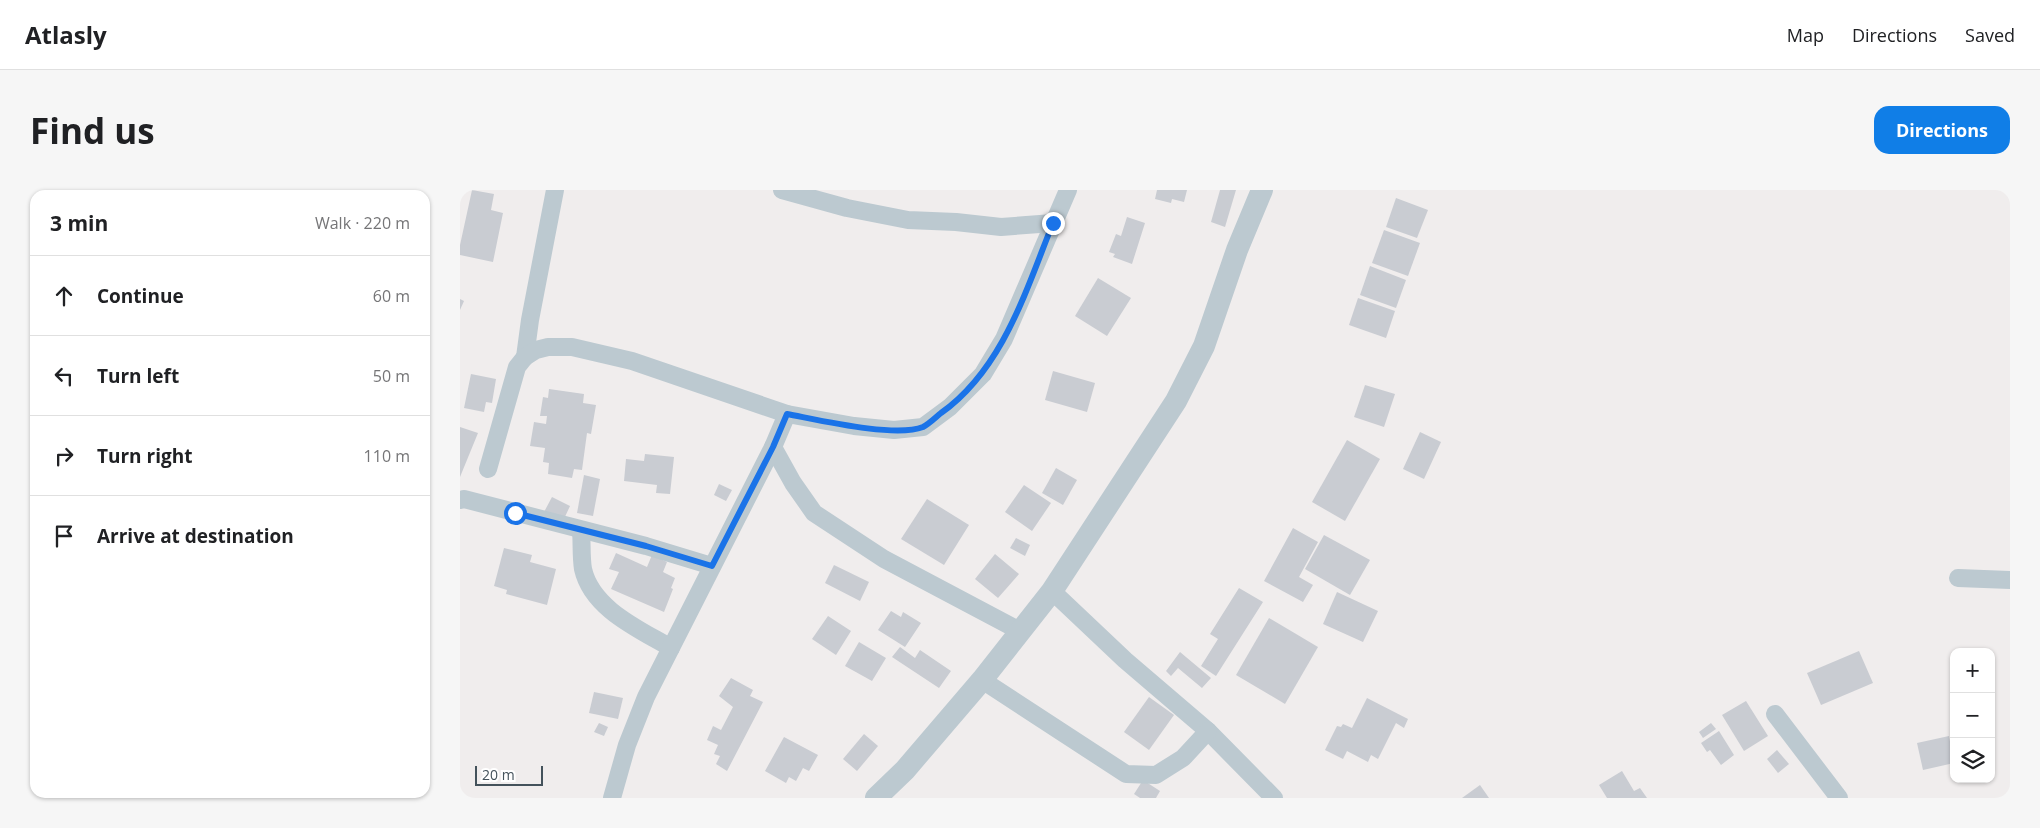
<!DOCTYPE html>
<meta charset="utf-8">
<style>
body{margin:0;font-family:"Open Sans",sans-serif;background:#f6f6f6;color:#202124}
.controls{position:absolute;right:15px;bottom:15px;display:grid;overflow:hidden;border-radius:10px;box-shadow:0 1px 4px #0004}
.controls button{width:45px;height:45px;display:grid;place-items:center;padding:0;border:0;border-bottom:1px solid #e0e0e0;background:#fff;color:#202124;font:25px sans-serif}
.scale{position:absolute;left:15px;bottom:12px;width:68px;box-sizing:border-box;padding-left:5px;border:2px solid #44525b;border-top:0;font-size:14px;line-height:18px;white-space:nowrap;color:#44525b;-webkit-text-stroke:4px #fff;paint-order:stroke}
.stop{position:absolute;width:15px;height:15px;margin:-11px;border:4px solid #1a73e8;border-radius:50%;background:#fff}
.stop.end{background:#1a73e8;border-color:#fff;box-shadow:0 1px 5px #0008}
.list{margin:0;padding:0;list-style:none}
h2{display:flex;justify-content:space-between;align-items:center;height:65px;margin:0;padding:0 20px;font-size:21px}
h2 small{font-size:16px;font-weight:400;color:#757577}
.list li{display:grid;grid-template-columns:32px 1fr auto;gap:15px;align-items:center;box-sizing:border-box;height:80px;padding:0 20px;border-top:1px solid #e0e0e0}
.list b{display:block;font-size:19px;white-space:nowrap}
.list em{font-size:16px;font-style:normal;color:#757577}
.icon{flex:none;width:28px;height:28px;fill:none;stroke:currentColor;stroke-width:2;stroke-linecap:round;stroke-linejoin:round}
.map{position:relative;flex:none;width:1550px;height:608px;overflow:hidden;border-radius:15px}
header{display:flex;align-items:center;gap:30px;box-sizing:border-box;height:70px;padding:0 25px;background:#fff;border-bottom:1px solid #e0e0e0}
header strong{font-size:24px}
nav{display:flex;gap:28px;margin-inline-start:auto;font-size:18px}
.intro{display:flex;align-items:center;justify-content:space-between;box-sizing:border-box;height:120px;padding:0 30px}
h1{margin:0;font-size:35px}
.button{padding:12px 22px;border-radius:15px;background:#107ee7;color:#fff;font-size:18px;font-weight:700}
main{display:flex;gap:30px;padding:0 30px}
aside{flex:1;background:#fff;border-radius:15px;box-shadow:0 1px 4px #0004}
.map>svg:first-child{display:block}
</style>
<header>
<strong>Atlasly</strong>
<nav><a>Map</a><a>Directions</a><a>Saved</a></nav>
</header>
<div class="intro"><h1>Find us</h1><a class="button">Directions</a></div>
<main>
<aside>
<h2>3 min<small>Walk · 220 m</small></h2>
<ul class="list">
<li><svg class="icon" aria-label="ahead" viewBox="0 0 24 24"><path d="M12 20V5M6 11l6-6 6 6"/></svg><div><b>Continue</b></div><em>60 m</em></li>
<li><svg class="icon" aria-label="left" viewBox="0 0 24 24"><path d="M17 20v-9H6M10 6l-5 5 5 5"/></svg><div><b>Turn left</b></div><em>50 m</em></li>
<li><svg class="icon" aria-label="right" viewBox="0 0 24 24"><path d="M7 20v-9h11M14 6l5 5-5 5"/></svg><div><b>Turn right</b></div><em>110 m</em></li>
<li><svg class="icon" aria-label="arrive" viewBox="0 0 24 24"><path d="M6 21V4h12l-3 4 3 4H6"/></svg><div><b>Arrive at destination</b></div></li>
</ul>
</aside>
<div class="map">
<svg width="1550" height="608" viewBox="0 0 1550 608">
<rect width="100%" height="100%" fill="#f0eded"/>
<g fill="#c9ccd2">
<path d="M12,0L34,4L31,20L43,23L33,72L0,65V55Z"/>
<path d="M697,0H727L724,12L712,9L711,13L695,9Z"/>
<path d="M760,0H776L765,37L751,32Z"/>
<path d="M936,8L968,20L957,48L926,37Z"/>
<path d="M667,27L685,33L672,74L653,67L655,64L649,62L656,44L661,46Z"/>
<path d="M924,40L960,53L948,86L912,73Z"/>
<path d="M910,76L946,90L936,118L900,105Z"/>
<path d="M638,88L671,108L647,146L615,126Z"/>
<path d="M898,108L935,121L926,148L889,135Z"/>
<path d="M0,109L4,111L0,120Z"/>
<path d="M593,181L635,193L627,222L585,210Z"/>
<path d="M11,184L36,189L32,213L26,212L24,222L4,218Z"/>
<path d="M905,195L935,204L924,237L894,227Z"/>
<path d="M89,199L124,204L123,213L136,215L131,244L127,243L122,280L114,279L112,288L88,284L89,273L83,272L85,258L70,256L74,232L86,234L87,226H80L83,207L88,208Z"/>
<path d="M0,237L18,243L0,287Z"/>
<path d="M960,242L981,252L964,289L943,279Z"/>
<path d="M887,250L920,269L885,331L852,312Z"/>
<path d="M185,264L214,267L210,304L196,303L197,295L164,291L166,269L184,271Z"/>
<path d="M596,278L617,290L603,315L582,303Z"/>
<path d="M124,285L140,289L133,326L117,323Z"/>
<path d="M259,294L272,300L266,311L254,305Z"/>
<path d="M564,295L591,313L572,341L545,322Z"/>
<path d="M92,307L110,316L103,331L84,322Z"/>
<path d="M467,309L509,335L484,375L441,349Z"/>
<path d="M833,338L858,352L839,387L853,395L843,412L804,391Z"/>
<path d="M864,345L910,370L890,405L845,379Z"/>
<path d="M556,348L570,355L565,366L550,358Z"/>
<path d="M44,358L72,365L70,372L96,379L87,415L46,404L47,400L34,396Z"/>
<path d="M156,363L187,377L192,365L207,372L203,382L215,388L211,398L213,399L204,422L151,399L159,382L149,379Z"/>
<path d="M535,364L559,384L538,408L515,389Z"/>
<path d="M374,375L409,392L400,411L365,393Z"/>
<path d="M779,398L803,412L756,486L741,476L758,449L750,444Z"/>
<path d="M877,402L918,421L903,452L863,434Z"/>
<path d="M431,421L441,427L443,422L461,433L445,457L418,440Z"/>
<path d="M368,426L391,441L376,465L352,449Z"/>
<path d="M809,428L858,457L825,514L776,485Z"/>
<path d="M399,452L426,468L412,491L385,476Z"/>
<path d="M440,457L455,468L460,460L491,481L479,498L432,467Z"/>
<path d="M1399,461L1413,493L1361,515L1347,483Z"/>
<path d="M720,462L751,488L742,498L718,478L711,486L706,481Z"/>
<path d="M271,488L293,500L290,506L303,512L267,581L256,574L260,566L254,564L258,555L247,550L253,536L261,540L273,517L259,506Z"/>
<path d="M134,502L163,508L158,529L129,523Z"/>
<path d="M689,507L714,525L689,560L664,542Z"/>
<path d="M907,508L948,529L944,538L936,533L918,569L911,565L908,572L887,561L883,569L865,560L877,536L881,537L883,534L892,538Z"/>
<path d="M1286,511L1308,546L1284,561L1262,525Z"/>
<path d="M139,533L148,537L144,546L134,542Z"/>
<path d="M1251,533L1256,539L1243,548L1239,542Z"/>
<path d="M1259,541L1274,565L1261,575L1250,560L1247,562L1241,553Z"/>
<path d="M404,544L418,556L397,581L383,569Z"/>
<path d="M1489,546L1494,573L1463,580L1457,553Z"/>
<path d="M324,547L358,565L349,581L343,578L336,591L329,587L326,593L305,581Z"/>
<path d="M1317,560L1329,574L1318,583L1307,569Z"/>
<path d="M1162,581L1174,601L1180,598L1187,608H1147L1139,595Z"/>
<path d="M683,590L700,601L696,608H680L674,604Z"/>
<path d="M1020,595L1029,608H1002Z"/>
</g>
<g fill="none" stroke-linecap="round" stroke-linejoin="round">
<g stroke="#bcc9d0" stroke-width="18">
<path d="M322,0L387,18L448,30L496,32L541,37L593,33"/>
<path d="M65,167L70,130L95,0"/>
<path d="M313,257L333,293L354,323L424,369L560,441"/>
<path d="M28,279L57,177L65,167L76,160L88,157H112L172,171L327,224L394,236L434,240L463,237L490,217L523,184L544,149L608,0"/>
<path d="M0,310L4,309L186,356L252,376"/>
<path d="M121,340C122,352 121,367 123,379C132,419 179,439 211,458"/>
<path d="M1498,388L1550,390"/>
<path d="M592,401L665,470L748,541L814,608"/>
<path d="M522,490L666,584L696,585L723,568L748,541"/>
<path d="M1315,524L1379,608"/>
<path d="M152,608L167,555L186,507L313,257L327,224"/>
</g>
<path stroke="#bcc9d0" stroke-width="22" d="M416,608L445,580L522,490L592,401L716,211L744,156L777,60L802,0"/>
</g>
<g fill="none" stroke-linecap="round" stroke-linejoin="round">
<path stroke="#1a73e8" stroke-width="6" d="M55,323L186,356L252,376L313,257L327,224C359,230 435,248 463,237C469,234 476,227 481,223C543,179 566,100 593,33"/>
</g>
</svg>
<div class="controls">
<button>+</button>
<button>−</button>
<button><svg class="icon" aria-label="layers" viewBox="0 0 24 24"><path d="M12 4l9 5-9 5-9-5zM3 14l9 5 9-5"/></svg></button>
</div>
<div class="scale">20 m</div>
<div class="stop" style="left:55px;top:323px"></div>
<div class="stop end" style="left:593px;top:33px"></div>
</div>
</main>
